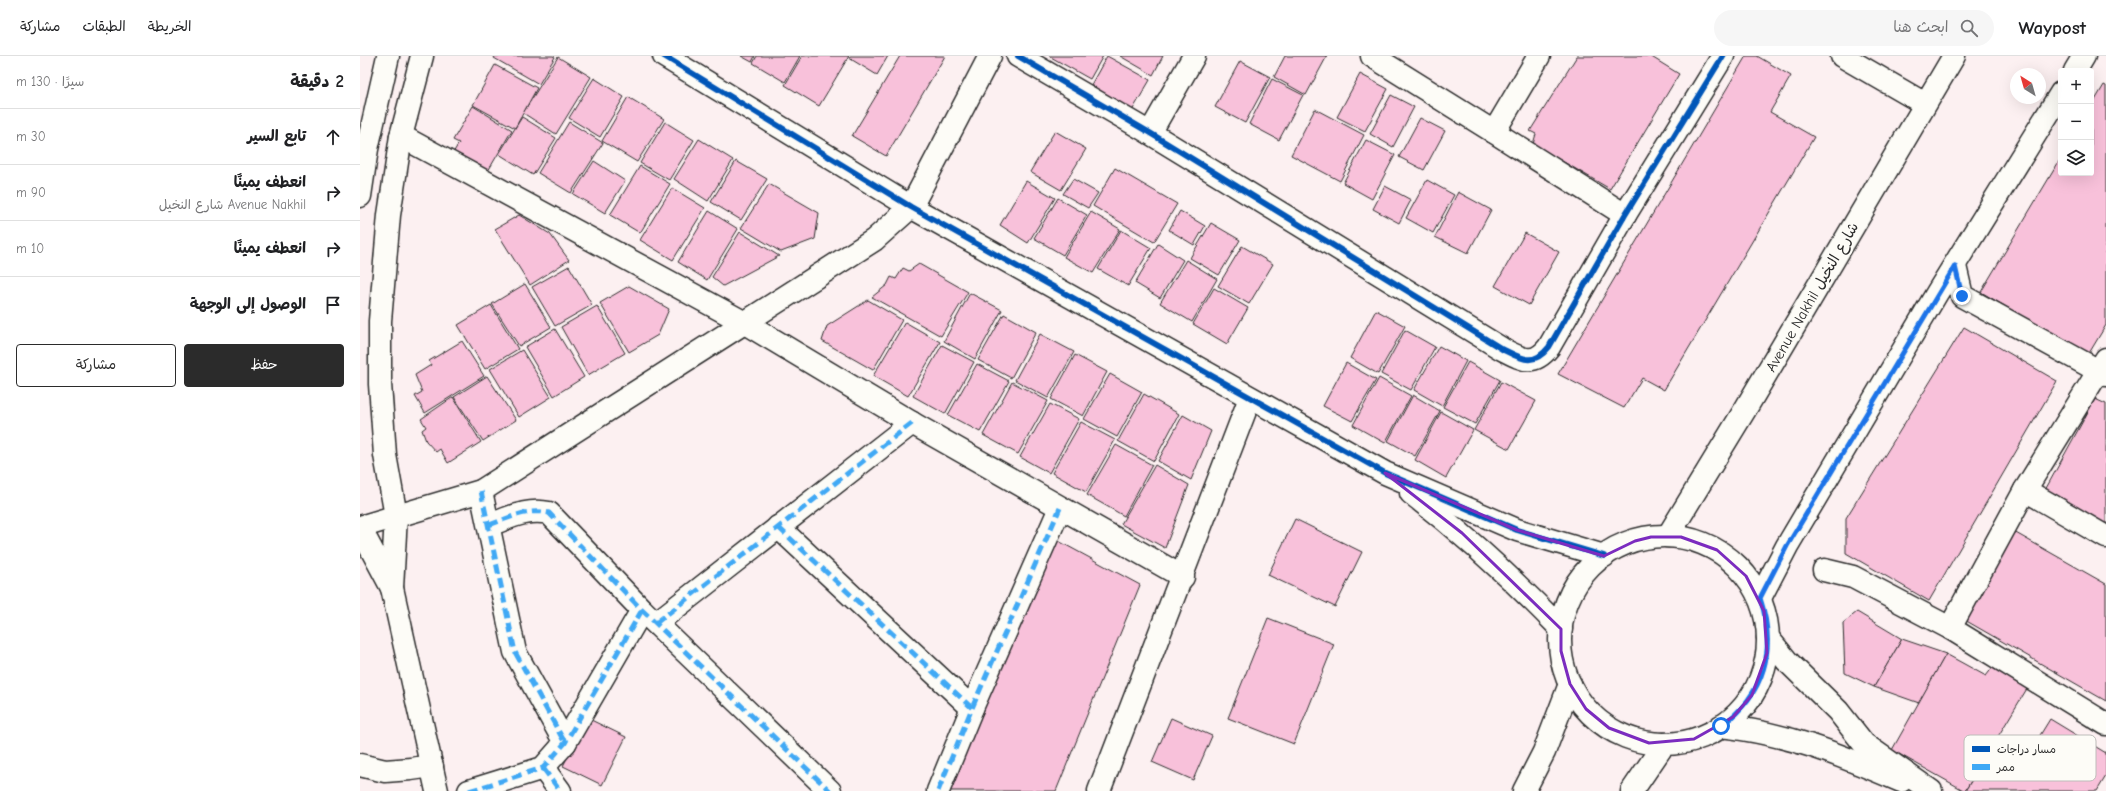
<!DOCTYPE html>
<html lang="ar">
<meta charset="utf-8">
<style>
body{margin:0;font-family:"Comic Neue","Playpen Sans Arabic",sans-serif;background:#f6f6f6;color:#202124;direction:rtl}
.controls{position:absolute;right:12px;top:12px;display:grid;overflow:hidden;border-radius:4px;box-shadow:0 4px 16px #0002}
.controls button{width:36px;height:36px;display:grid;place-items:center;padding:0;border:0;border-bottom:1px solid #e0e0e0;background:#fff;color:#202124;font:20px sans-serif}
.compass{position:absolute;left:1650px;top:12px;width:36px;height:36px;border-radius:50%;background:#fff;box-shadow:0 4px 16px #0002;rotate:323deg}
.stop{position:absolute;width:12px;height:12px;margin:-9px;border:3px solid #1a73e8;border-radius:50%;background:#fff}
.stop.end{background:#1a73e8;border-color:#fff;box-shadow:0 1px 4px #0008}
.list{margin:0;padding:0;list-style:none}
h2{display:flex;justify-content:space-between;align-items:center;height:52px;margin:0;padding:0 16px;font-size:17px}
h2 small{font-size:13px;font-weight:400;color:#757577}
.list li{display:grid;grid-template-columns:26px 1fr auto;gap:12px;align-items:center;box-sizing:border-box;height:56px;padding:0 16px;border-top:1px solid #e0e0e0}
.list b{display:block;font-size:15px;white-space:nowrap}
.list p{margin:0;font-size:13px;white-space:nowrap;color:#757577}
.list em{font-size:13px;font-style:normal;color:#757577}
.actions{display:flex;gap:8px;padding:12px 16px}
.actions a{flex:1;padding:9px 0;border:1px solid #2b2b2b;border-radius:4px;text-align:center;font-size:14px;color:#2b2b2b}
.actions .main{background:#2b2b2b;color:#fff}
.icon{flex:none;width:22px;height:22px;fill:none;stroke:currentColor;stroke-width:2;stroke-linecap:round;stroke-linejoin:round}
.map{position:relative;flex:none;width:1746px;height:735px;overflow:hidden;direction:ltr}
header{display:flex;align-items:center;gap:24px;box-sizing:border-box;height:56px;padding:0 20px;background:#fff;border-bottom:1px solid #e0e0e0}
header strong{font-size:19px}
nav{display:flex;gap:22px;margin-inline-start:auto;font-size:14px}
.search{width:280px;height:36px;background:#f6f6f6;display:flex;align-items:center;gap:10px;box-sizing:border-box;padding:0 14px;border-radius:22px;color:#757577;font-size:15px}
main{display:flex}
aside{flex:1;background:#fff}
.map>svg:first-child{display:block}
</style>
<header>
<strong>Waypost</strong>
<div class="search"><svg class="icon" aria-label="search" viewBox="0 0 24 24"><circle cx="10" cy="10" r="6"/><path d="M15 15l6 6"/></svg>ابحث هنا</div>
<nav><a>الخريطة</a><a>الطبقات</a><a>مشاركة</a></nav>
</header>
<main>
<div class="map">
<svg width="1746" height="735" viewBox="0 0 1746 735">
<rect width="100%" height="100%" fill="#fcf0f1"/>
<filter id="ink" filterUnits="userSpaceOnUse"><feTurbulence type="fractalNoise" baseFrequency=".025" numOctaves="2"/><feDisplacementMap in="SourceGraphic" scale="8" xChannelSelector="R" yChannelSelector="G"/><feConvolveMatrix kernelMatrix="1 2 1 2 8 2 1 2 1" color-interpolation-filters="sRGB"/></filter>
<g filter="url(#ink)">
<g fill="#f8c1da" stroke="#2b2b2b">
<path d="M135,0H193L195,1L179,28L134,2Z"/>
<path d="M381,0H395L392,6Z"/>
<path d="M397,0H440L425,26L393,7Z"/>
<path d="M442,0H489L459,50L425,29Z"/>
<path d="M490,0H528L517,19L489,2Z"/>
<path d="M540,0H585L526,100L492,80Z"/>
<path d="M689,0H743L730,23Z"/>
<path d="M747,0L790,24L769,60L727,36Z"/>
<path d="M760,0H803L793,19Z"/>
<path d="M925,0H967L946,39L914,21Z"/>
<path d="M1217,0H1290L1319,18L1250,133L1173,88L1176,78L1170,75Z"/>
<path d="M1386,0H1397L1431,20L1410,56L1454,81L1304,334L1282,322L1264,352L1198,318Z"/>
<path d="M198,1L231,21L196,78L163,57Z"/>
<path d="M880,5L910,21L885,67L855,51Z"/>
<path d="M135,9L177,32L155,72L113,49Z"/>
<path d="M1000,18L1028,33L1005,75L977,61Z"/>
<path d="M234,22L264,41L240,81L209,62Z"/>
<path d="M912,23L943,39L919,84L889,68Z"/>
<path d="M1744,29L1746,30V269L1728,299L1621,236L1701,102V117H1731V51Z"/>
<path d="M1031,39L1054,51L1033,91L1010,78Z"/>
<path d="M268,41L304,63L277,106L242,85Z"/>
<path d="M113,50L152,74L124,122L90,102L99,87L93,84Z"/>
<path d="M955,53L1004,79L980,125L931,99Z"/>
<path d="M162,61L196,82L173,119L139,98Z"/>
<path d="M1060,62L1085,75L1064,114L1039,101Z"/>
<path d="M209,66L243,87L211,137L178,117Z"/>
<path d="M305,66L334,84L309,124L280,107Z"/>
<path d="M695,75L726,93L701,134L670,116Z"/>
<path d="M339,83L373,104L348,145L314,123Z"/>
<path d="M1006,84L1035,99L1012,143L983,127Z"/>
<path d="M234,105L265,125L245,157L213,138Z"/>
<path d="M376,105L407,123L381,164L351,146Z"/>
<path d="M280,110L310,128L280,177L250,159Z"/>
<path d="M755,112L817,148L794,186L733,150Z"/>
<path d="M713,123L738,137L728,152L703,138Z"/>
<path d="M1067,124L1094,139L1073,177L1046,162Z"/>
<path d="M666,125L695,142L668,187L640,169Z"/>
<path d="M409,128L459,157L455,183L421,196L381,172Z"/>
<path d="M1025,130L1051,144L1039,167L1013,153Z"/>
<path d="M312,132L345,152L313,204L280,184Z"/>
<path d="M1098,136L1131,154L1108,197L1075,181Z"/>
<path d="M698,142L727,159L703,199L674,182Z"/>
<path d="M349,155L378,173L347,224L318,206Z"/>
<path d="M820,155L845,170L834,189L809,174Z"/>
<path d="M731,156L760,173L733,217L704,201Z"/>
<path d="M159,159L190,178L209,204L170,229L135,173Z"/>
<path d="M851,167L880,184L859,219L830,202Z"/>
<path d="M761,174L791,192L768,230L738,213Z"/>
<path d="M380,176L419,200L363,230L352,221Z"/>
<path d="M1165,177L1199,196L1169,249L1135,230Z"/>
<path d="M798,188L823,204L800,242L775,227Z"/>
<path d="M882,190L913,208L889,248L858,230Z"/>
<path d="M826,204L857,223L832,266L800,247Z"/>
<path d="M559,208L608,236L581,280L512,241L527,229L531,221L536,223L543,212L549,215Z"/>
<path d="M209,210L232,249L195,270L172,231Z"/>
<path d="M165,228L191,271L159,290L132,248Z"/>
<path d="M269,230L309,253L298,279L269,296L240,247Z"/>
<path d="M854,232L888,252L867,288L833,268Z"/>
<path d="M610,237L642,254L615,303L584,285Z"/>
<path d="M508,244L542,264L513,314L462,285L467,270Z"/>
<path d="M131,249L158,293L125,313L98,269Z"/>
<path d="M237,250L265,297L228,319L201,271Z"/>
<path d="M1016,254L1045,270L1018,318L990,302Z"/>
<path d="M644,258L676,276L651,322L618,304Z"/>
<path d="M545,266L580,286L548,340L513,320Z"/>
<path d="M1604,271L1697,325L1569,545L1486,497V462Z"/>
<path d="M195,273L224,321L194,340L165,291Z"/>
<path d="M1045,274L1075,291L1051,334L1021,318Z"/>
<path d="M680,278L714,296L688,342L655,324Z"/>
<path d="M102,285L124,320L65,357L55,340L62,336L55,319L71,309L69,305Z"/>
<path d="M582,289L614,306L585,358L553,340Z"/>
<path d="M1079,290L1106,305L1082,350L1054,334Z"/>
<path d="M162,294L191,341L159,361L130,313Z"/>
<path d="M715,299L747,316L723,360L691,343Z"/>
<path d="M1108,306L1140,324L1115,368L1083,351Z"/>
<path d="M986,307L1016,324L992,365L963,350Z"/>
<path d="M617,308L649,325L620,376L588,359Z"/>
<path d="M750,318L782,336L757,381L724,363Z"/>
<path d="M127,320L156,364L123,385L94,341Z"/>
<path d="M1019,322L1051,340L1025,387L993,369Z"/>
<path d="M652,326L688,345L658,398L623,379Z"/>
<path d="M1141,326L1176,345L1149,393L1114,374Z"/>
<path d="M784,338L819,358L794,405L758,385Z"/>
<path d="M1053,339L1080,355L1055,400L1028,385Z"/>
<path d="M93,341L121,386L88,407L80,393L76,396L66,385L62,374L66,371L61,363Z"/>
<path d="M1735,343L1746,348V470L1684,436Z"/>
<path d="M690,348L719,363L689,417L660,401Z"/>
<path d="M1081,356L1113,374L1086,422L1055,404Z"/>
<path d="M823,359L851,375L831,424L798,405Z"/>
<path d="M721,366L755,384L726,436L692,417Z"/>
<path d="M756,389L792,409L764,460L727,439Z"/>
<path d="M795,409L829,429L805,492L761,468Z"/>
<path d="M935,463L1002,496L975,551L908,519Z"/>
<path d="M1654,476L1746,528V645L1603,563Z"/>
<path d="M691,481L780,529L696,735H589Z"/>
<path d="M1497,556L1542,583L1514,631L1485,617L1483,567Z"/>
<path d="M908,562L974,588L934,688L868,662Z"/>
<path d="M1542,583L1586,598L1559,647L1514,631Z"/>
<path d="M1586,598L1626,620L1633,611L1668,631L1605,735L1532,694Z"/>
<path d="M227,662L266,681L242,729L203,710Z"/>
<path d="M811,662L852,680L833,724L792,706Z"/>
<path d="M1690,663L1746,697V720L1737,735H1605L1633,690L1658,715Z"/>
</g>
<g fill="none" stroke-linecap="round" stroke-linejoin="round">
<defs>
<g id="minor">
<path d="M304,0L551,151L1025,417L1157,474L1244,500"/>
<path d="M658,0L790,77L1142,293C1162,303 1173,311 1189,291L1265,159L1363,0"/>
<path d="M1012,0L1134,76L1179,0"/>
<path d="M1482,0L1565,48"/>
<path d="M1134,76L1265,159"/>
<path d="M790,77L834,0"/>
<path d="M41,80L385,267L552,367L823,521"/>
<path d="M1595,210L1602,240L1746,319"/>
<path d="M1665,434L1746,481"/>
<path d="M121,435L155,596L205,687"/>
<path d="M1051,437C1106,480 1153,523 1201,573"/>
<path d="M129,469C149,462 167,452 189,457L282,554L470,735"/>
<path d="M0,471L121,435L514,184L551,151L630,0"/>
<path d="M418,471L612,652"/>
<path d="M1464,514L1493,521L1590,572L1746,668"/>
<path d="M296,567L552,367"/>
<path d="M1590,572L1665,434L1746,303"/>
<path d="M1408,582L1427,605L1478,655L1504,688L1571,735"/>
<path d="M1361,670C1430,678 1478,698 1541,725"/>
<path d="M0,709L25,715L51,713L72,710"/>
<path d="M183,712L200,735"/>
<path d="M109,735L183,712L205,687L282,554"/>
<path d="M578,735L612,652L700,452"/>
<path d="M739,735L890,342"/>
</g>
<g id="tertiary">
<path d="M62,0L41,80L29,159L20,265V328L25,399L36,460L32,532L77,735"/>
<path d="M1715,15L1724,0"/>
<path d="M0,140L7,93L28,0"/>
<path d="M0,472L32,532"/>
<path d="M1308,480L1386,352L1594,0"/>
<circle cx="1304" cy="584" r="104"/>
<path d="M1400,542L1427,490L1577,237L1701,37"/>
<path d="M1164,735L1184,696L1210,628"/>
<path d="M1272,735L1304,688"/>
</g>
</defs>
<use href="#minor" stroke="#2b2b2b" stroke-width="25"/>
<use href="#tertiary" stroke="#2b2b2b" stroke-width="25"/>
<use href="#minor" stroke="#fdfcf7" stroke-width="22"/>
<use href="#tertiary" stroke="#fdfcf7" stroke-width="22"/>
<g stroke="#3fa9f5" stroke-width="5" stroke-dasharray="10 5" stroke-linecap="butt">
<path d="M121,435L155,596L205,687"/>
<path d="M129,469C149,462 167,452 189,457L282,554L470,735"/>
<path d="M418,471L612,652"/>
<path d="M296,567L552,367"/>
<path d="M183,712L200,735"/>
<path d="M109,735L183,712L205,687L282,554"/>
<path d="M578,735L612,652L700,452"/>
</g>
<defs>
<g id="cycleway">
<path d="M304,0L551,151L1025,417L1157,474L1244,500"/>
<path d="M658,0L790,77L1142,293C1162,303 1173,311 1189,291L1265,159L1363,0"/>
</g>
</defs>
<use href="#cycleway" stroke="#fdfcf7" stroke-width="8"/>
<use href="#cycleway" stroke="#0057b8" stroke-width="6"/>
</g>
</g>
<g fill="none" stroke-linecap="round" stroke-linejoin="round" filter="url(#ink)">
<path stroke="#1a73e8" stroke-width="5" d="M1361,670C1405,638 1417,593 1400,542L1427,490L1595,210L1602,240"/>
</g>
<path fill="none" stroke="#7b2cbf" stroke-width="3" stroke-linejoin="round" d="M1025,417L1157,474L1244,500L1275,485L1291,481H1321L1357,494L1386,520L1404,555L1407,597L1392,639L1373,661L1334,683L1289,687L1249,672L1226,653L1210,628L1201,595V573L1102,477Z"/>
<g text-anchor="middle" stroke-width="4" stroke-linejoin="round" paint-order="stroke">
<g font-size="15" fill="#2b2b2b" stroke="#fdfcf7">
<text transform="translate(1452 241) rotate(-60)" y="5">Avenue Nakhil شارع النخيل</text>
</g>
</g>
<rect x="1604" y="679" width="132" height="46" rx="6" fill="#fdfcf7" stroke="#bebdba" stroke-width="1"/>
<rect x="1612" y="690" width="18" height="6" fill="#0057b8"/>
<rect x="1612" y="708" width="18" height="6" fill="#3fa9f5"/>
<g font-size="11" fill="#2b2b2b">
<text x="1637" y="697">مسار دراجات</text>
<text x="1637" y="715">ممر</text>
</g>
</svg>
<div class="controls">
<button>+</button>
<button>−</button>
<button><svg class="icon" aria-label="layers" viewBox="0 0 24 24"><path d="M12 4l9 5-9 5-9-5zM3 14l9 5 9-5"/></svg></button>
</div>
<svg class="compass" viewBox="-18 -18 36 36"><path d="M0-13l5 13h-10z" fill="#e53935"/><path d="M0 13l5-13h-10z" fill="#757577"/></svg>
<div class="stop" style="left:1361px;top:670px"></div>
<div class="stop end" style="left:1602px;top:240px"></div>
</div>
<aside>
<h2>2 دقيقة<small>سيرًا · 130 m</small></h2>
<ul class="list">
<li><svg class="icon" aria-label="ahead" viewBox="0 0 24 24"><path d="M12 20V5M6 11l6-6 6 6"/></svg><div><b>تابع السير</b></div><em>30 m</em></li>
<li><svg class="icon" aria-label="right" viewBox="0 0 24 24"><path d="M7 20v-9h11M14 6l5 5-5 5"/></svg><div><b>انعطف يمينًا</b><p>Avenue Nakhil شارع النخيل</p></div><em>90 m</em></li>
<li><svg class="icon" aria-label="right" viewBox="0 0 24 24"><path d="M7 20v-9h11M14 6l5 5-5 5"/></svg><div><b>انعطف يمينًا</b></div><em>10 m</em></li>
<li><svg class="icon" aria-label="arrive" viewBox="0 0 24 24"><path d="M6 21V4h12l-3 4 3 4H6"/></svg><div><b>الوصول إلى الوجهة</b></div></li>
</ul>
<div class="actions"><a class="main">حفظ</a><a>مشاركة</a></div>
</aside>
</main>
